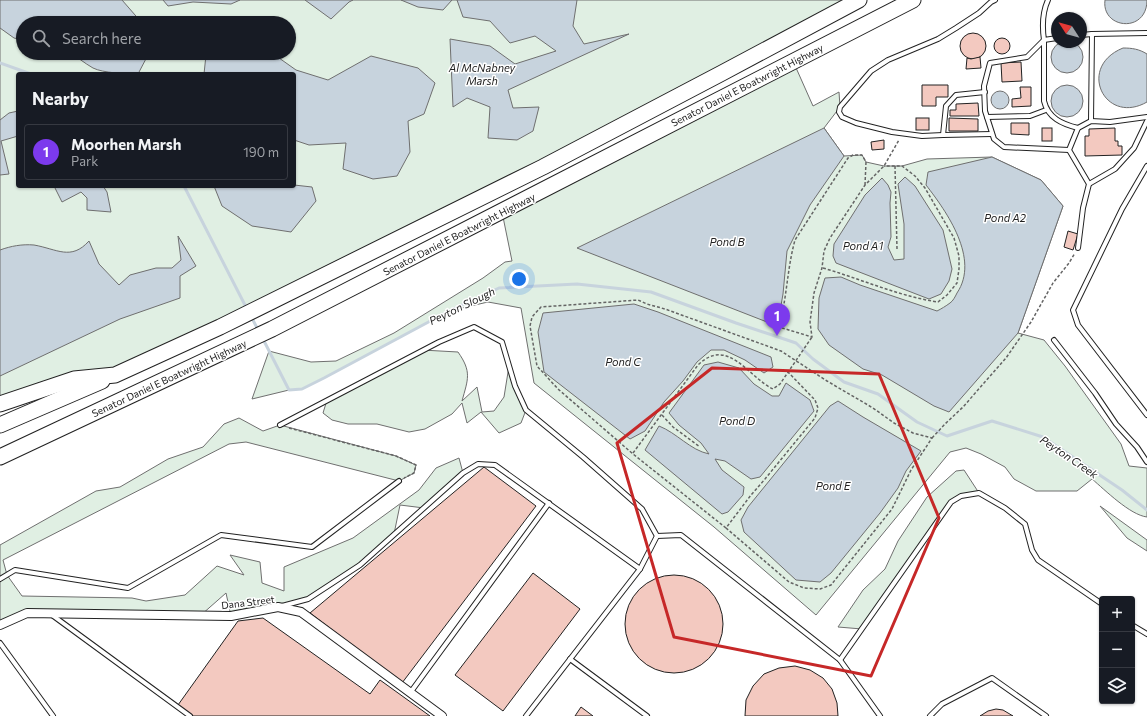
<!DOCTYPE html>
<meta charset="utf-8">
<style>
body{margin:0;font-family:Commissioner,sans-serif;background:#242831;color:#f1f3f6}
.controls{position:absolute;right:12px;bottom:12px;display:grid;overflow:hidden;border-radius:4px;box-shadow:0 1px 3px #0004}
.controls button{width:36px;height:36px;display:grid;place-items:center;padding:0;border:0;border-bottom:1px solid #363941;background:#171b24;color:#f1f3f6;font:20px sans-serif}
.compass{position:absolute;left:1051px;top:12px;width:36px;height:36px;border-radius:50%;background:#171b24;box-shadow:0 1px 3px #0004;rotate:306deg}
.you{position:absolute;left:519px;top:279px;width:14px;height:14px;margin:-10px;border:3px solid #fff;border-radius:50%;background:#1a73e8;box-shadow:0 0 0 6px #1a73e833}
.badge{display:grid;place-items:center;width:26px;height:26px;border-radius:50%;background:#7c3aed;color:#fff;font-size:13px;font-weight:700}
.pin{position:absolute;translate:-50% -33px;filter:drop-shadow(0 1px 2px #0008)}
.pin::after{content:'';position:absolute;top:21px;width:14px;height:12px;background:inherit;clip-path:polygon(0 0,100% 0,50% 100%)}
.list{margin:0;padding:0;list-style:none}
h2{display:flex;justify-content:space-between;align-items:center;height:52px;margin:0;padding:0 16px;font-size:17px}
h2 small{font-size:13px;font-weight:400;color:#9ea1a6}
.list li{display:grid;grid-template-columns:26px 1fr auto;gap:12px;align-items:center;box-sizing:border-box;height:56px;margin:0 8px 8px;padding:0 8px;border:1px solid #363941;border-radius:4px}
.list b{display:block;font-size:15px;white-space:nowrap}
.list p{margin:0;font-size:13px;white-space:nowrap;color:#9ea1a6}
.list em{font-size:13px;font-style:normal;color:#9ea1a6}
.icon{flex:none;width:22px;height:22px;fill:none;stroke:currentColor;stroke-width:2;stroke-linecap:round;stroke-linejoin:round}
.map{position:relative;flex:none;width:1147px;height:716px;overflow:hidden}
.search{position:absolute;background:#171b24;box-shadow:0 1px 3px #0004;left:16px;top:16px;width:280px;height:44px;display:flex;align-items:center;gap:10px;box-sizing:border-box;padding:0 14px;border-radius:22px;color:#9ea1a6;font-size:15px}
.panel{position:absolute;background:#171b24;box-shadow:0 1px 3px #0004;left:16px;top:72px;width:280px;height:116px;border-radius:4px}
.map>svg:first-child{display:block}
</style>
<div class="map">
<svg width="1147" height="716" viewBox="0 0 1147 716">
<rect width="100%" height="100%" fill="#fff"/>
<g fill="#e0efe3" stroke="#6f6f6f" fill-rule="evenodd">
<path d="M0,0H859L115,375L0,404ZM23,23H289V53H23ZM18,74H294V186H18Z"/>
<path d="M793,61L813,106L839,92L840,107L824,128L844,156L862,155L866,162L884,166H902L927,159L992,157L1041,180L1063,206L1018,333L1044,340L1065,366L1121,444L1129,466L1147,468V517C1130,515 1105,490 1092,479L1077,491H1036L1014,479L1005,467L981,454L966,448L950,452L816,615L714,527L534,383L521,308L488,302L449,311L324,378L302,389L289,390L252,399L269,351L311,362L336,361L394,333L483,278L505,262L512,261L502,212Z"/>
<path d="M422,350L458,352C472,372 468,379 462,401L477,387L482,412L494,411L504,397L509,366L526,410L521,423L499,433L481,412L467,423L462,403L452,414L425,429L409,432L377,424H348L332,420L323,413L327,400Z"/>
<path d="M239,418L263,431L280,425L396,456L416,465L414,473L399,481L246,442L229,444L3,560L7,575L22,596L132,598L146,601L185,595L217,566L244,575L230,555L260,562L262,583L284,591V567L353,538L419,490L436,468L459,458L463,473L424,508L400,505L394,534L360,565L308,599L231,616L226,593L201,615L27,613L0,625V545L96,491L120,487L168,459L203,447L224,424Z"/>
<path d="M964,470L979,493L961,496L951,502L862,629L838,627L863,590L885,569L898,541L927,497L956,471Z"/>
<path d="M1100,506L1147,540V551L1127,538Z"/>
</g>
<g fill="#c7d3dd" stroke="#6f6f6f">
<path d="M0,0H122L142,23H23V40L14,38L0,28Z"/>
<path d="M163,0H240L231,4L193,2L168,6Z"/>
<path d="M305,0H353L349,2L331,19Z"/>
<path d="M401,0H452L443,10L418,7Z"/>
<path d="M457,0H577L573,26L584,44L629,34L508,90L513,108L539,107L533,131L517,140L488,138L490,107L467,98L453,107L450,39L490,46L515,64L556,51L535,36L510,43L490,21L463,17Z"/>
<path d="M1105,0H1147C1147,34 1101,29 1105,0Z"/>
<circle cx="1067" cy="57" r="16"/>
<path d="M1123,48C1132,48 1139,49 1147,54V102C1105,126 1076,67 1123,48Z"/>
<path d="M69,53H149L138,74C126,74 103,73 93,68C84,63 78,57 69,53Z"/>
<path d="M219,53H272L296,70L328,80L371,56L418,68L435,83L424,114L408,121L410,152L397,176L373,179L343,169L346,143L309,145L294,140V74H204L206,55Z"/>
<circle cx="1067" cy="101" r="16"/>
<circle cx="1000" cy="100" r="9"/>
<path d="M18,111V136L1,141L9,174L0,175V120L9,113Z"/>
<path d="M824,128L844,156L810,205L787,251L783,294L780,311L767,322L577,248Z"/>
<path d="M992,157L1041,180L1063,206L1018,333L949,412L934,406L882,375L863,369L829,345L818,329L819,298L825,278L841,277L860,285L937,311C941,309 946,306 950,303C953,301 955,297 957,293C980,259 947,212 926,185L928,172Z"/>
<path d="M905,177L915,186L943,230L952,269L949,281L941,294L929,299L836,263L833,256L834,244L865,195L882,178L888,185L891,192L890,203L891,237L888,247L894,260L904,259V224L898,184Z"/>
<path d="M294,185L312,187L316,201L291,232L252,226L222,206L214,186Z"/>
<path d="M54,186H103L107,192L111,212L87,210V198L81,192L62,202Z"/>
<path d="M178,236L196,266L180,276V298L120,319L0,376V250C11,246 22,244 34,245C57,249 71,261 89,241L99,264L119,285L130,275L156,268H172L181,260Z"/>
<path d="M634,304L658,312L771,357L773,367L764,373L745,360L724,350H711L697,362L683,381L664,402L645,431L630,439L544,372L538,332L543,313Z"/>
<path d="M718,362L739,368L754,384L772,396H779L786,383L810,400L814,411L760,477L751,479L725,461L715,459L722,470L744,487L743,495L728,512L722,514L645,450L659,426C677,433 690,450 709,454L701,443L679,425L669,413L704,365Z"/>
<path d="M838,401L863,417L921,451L906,471L898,488L880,513L831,573L820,582L796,580L744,532L741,520L748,507L830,406Z"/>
</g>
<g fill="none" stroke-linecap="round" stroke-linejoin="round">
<g stroke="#c7d3dd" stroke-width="3">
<path d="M0,63L31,74"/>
<path d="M184,186L247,309"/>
<path d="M251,316L258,330"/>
<path d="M263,339L289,390L302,389L324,378L449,311L499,288L577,284L651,292L736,323L796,343L813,359L844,382L878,394L917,422L947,436L992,421L1043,437L1122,490L1147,510"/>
</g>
</g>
<g fill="#f3c9c0" stroke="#222">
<circle cx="973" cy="46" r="13"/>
<circle cx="1002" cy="46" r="8"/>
<path d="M980,57L981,68L966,69L967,58L971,59Z"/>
<path d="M1021,62L1022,81L1002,82L1001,63Z"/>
<path d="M922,85H948V97H936V106H922Z"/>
<path d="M1020,87H1031V106L1012,107V99L1021,98Z"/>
<path d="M978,103L979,116H950V110H956V104Z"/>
<rect x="916" y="118" width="13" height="12"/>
<path d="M949,118L978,119V131H949Z"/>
<path d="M1011,123H1029V135L1011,134Z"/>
<rect x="1042" y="128" width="10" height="13"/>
<path d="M1115,128V141H1118V146H1122V155L1085,156V136H1089V129Z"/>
<path d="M884,140V149L872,150L871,142Z"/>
<path d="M1068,231L1078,234L1073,250L1064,247Z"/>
<path d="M484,467L536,506L402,683L310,613Z"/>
<path d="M533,573L580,609L503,711L455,675Z"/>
<circle cx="674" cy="624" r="49"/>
<path d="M263,618L370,694L380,680L430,716H193L178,705L238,621Z"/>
<path d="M795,666L810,670L823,678L832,689L837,703L838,716H745L746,700L753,686L764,674L779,668Z"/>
<path d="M581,707L593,716H575Z"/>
<path d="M996,709L1003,710L1013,716H980L988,711Z"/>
</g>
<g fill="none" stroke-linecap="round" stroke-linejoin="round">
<defs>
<g id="lane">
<path d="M1048,0C1042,13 1042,26 1044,40L1057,38"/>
<path d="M1081,35L1092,34"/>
<path d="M1044,40L1027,57L990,63L984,86L985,111L994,139L1004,147L1069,150"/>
<path d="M1044,40V101C1048,118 1062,124 1078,128"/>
<path d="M985,92L956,95L946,106L943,135L992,134"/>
<path d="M987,117L1030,116L1046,110"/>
<path d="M1091,121L1092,34L1147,33"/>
<path d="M943,135L922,136L892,132L856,123L842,117L839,112L840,107L871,71L888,60L938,39L956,28L979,13L991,2L995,0"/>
<path d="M1147,166L1122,209L1073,310L1078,325L1147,415"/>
<path d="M1089,184L1115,169L1134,148L1147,121"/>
<path d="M1078,248L1083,208L1089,184L1069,150L1078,128L1091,121L1110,122L1147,117"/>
<path d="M1054,340L1095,393L1116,424L1137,447L1147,462"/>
<path d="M280,425L439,342L474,327L502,342L515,386L526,410L583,457L642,509L657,536"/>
<path d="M0,579L15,570L128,588L221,535L312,547L399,481"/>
<path d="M282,606L308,599L360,565L463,473L478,464L495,465L640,569"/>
<path d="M52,615L190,716"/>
<path d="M1132,625L1147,634"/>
<path d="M0,643L53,716"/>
<path d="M570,659L647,716"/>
<path d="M840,660L951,502L961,496L979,493L1005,508L1025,524L1032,550L1038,560L1102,604"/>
<path d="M410,693L549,503"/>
<path d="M526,716L640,569L657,536L681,535L840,660L880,716"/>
<path d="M930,716L942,704L992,678L1046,716"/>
</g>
<path id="street" d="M0,625L27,613L231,616L278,607L301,612L442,716"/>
<g id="highway">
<path d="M0,404L74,379L115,375L220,327L543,167L722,73L859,0"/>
<path d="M0,425L102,381"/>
<path d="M0,457L272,329L913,0"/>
</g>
</defs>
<use href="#lane" stroke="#222" stroke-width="6"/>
<use href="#street" stroke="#222" stroke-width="10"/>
<use href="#highway" stroke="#222" stroke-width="17"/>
<g stroke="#646464" stroke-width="1.5" stroke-dasharray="3 2" stroke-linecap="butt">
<path d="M895,166L897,249"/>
<path d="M865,185L866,162L862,155H853L848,158L795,240C787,269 787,298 779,327L812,337L810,322L814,293L822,268L824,251L830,238L865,185L884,166L899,140"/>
<path d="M823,268C861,279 898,296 938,302L947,295L957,283L959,269V256L954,238L925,188L915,176L902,166H884"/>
<path d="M662,415L673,427L700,447"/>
<path d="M289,428L396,456L416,465L414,473L404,478"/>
<path d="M932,438L945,424L963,407L1006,358L1031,322L1053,283L1069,263L1075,253"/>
<path d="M633,453L698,365C728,336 748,377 773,389L780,384L812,337"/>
<path d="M726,528L633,454L558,389L537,366L530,326L532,317L541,307L638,300L647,304L665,309L781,351L827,381L873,408L894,423L913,433L932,438L911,470L892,509L831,585L820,589L804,588L789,582L726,528L751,495L765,479L815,418L818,408L815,400L788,372"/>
</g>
<use href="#lane" stroke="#fff" stroke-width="4"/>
<use href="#street" stroke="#fff" stroke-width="8"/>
<use href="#highway" stroke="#fff" stroke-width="15"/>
</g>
<path fill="none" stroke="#c62828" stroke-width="3" stroke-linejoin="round" d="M712,368L879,374L939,518L871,676L674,637L617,443Z"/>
<g text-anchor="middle" stroke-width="3" stroke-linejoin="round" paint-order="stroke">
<g font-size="10" fill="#222" stroke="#fff">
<text transform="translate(747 85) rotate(-27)" y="4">Senator Daniel E Boatwright Highway</text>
<text transform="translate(459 234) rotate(-27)" y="4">Senator Daniel E Boatwright Highway</text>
<text transform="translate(169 378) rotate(-25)" y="4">Senator Daniel E Boatwright Highway</text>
<text transform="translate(248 602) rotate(-7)" y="4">Dana Street</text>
</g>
<g font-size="11" font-style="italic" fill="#222" stroke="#fff">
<text x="482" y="72">Al McNabney<tspan x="482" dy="13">Marsh</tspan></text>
<text x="1005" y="222">Pond A2</text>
<text x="727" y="246">Pond B</text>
<text x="863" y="250">Pond A1</text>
<text transform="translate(462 306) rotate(-26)" y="4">Peyton Slough</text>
<text x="623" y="366">Pond C</text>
<text x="737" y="425">Pond D</text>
<text transform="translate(1069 457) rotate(34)" y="4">Peyton Creek</text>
<text x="833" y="490">Pond E</text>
</g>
</g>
</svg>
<div class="controls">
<button>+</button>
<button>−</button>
<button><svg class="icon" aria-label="layers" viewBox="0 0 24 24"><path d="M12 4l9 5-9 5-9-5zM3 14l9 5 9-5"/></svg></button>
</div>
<svg class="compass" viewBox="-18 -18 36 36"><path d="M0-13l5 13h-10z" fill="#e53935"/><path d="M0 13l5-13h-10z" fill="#9ea1a6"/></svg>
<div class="you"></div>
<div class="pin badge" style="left:777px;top:336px">1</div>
<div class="search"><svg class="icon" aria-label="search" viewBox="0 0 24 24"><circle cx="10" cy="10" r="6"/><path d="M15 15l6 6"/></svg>Search here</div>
<section class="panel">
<h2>Nearby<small></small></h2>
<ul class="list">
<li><span class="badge">1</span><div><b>Moorhen Marsh</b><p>Park</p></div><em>190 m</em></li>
</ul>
</section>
</div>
